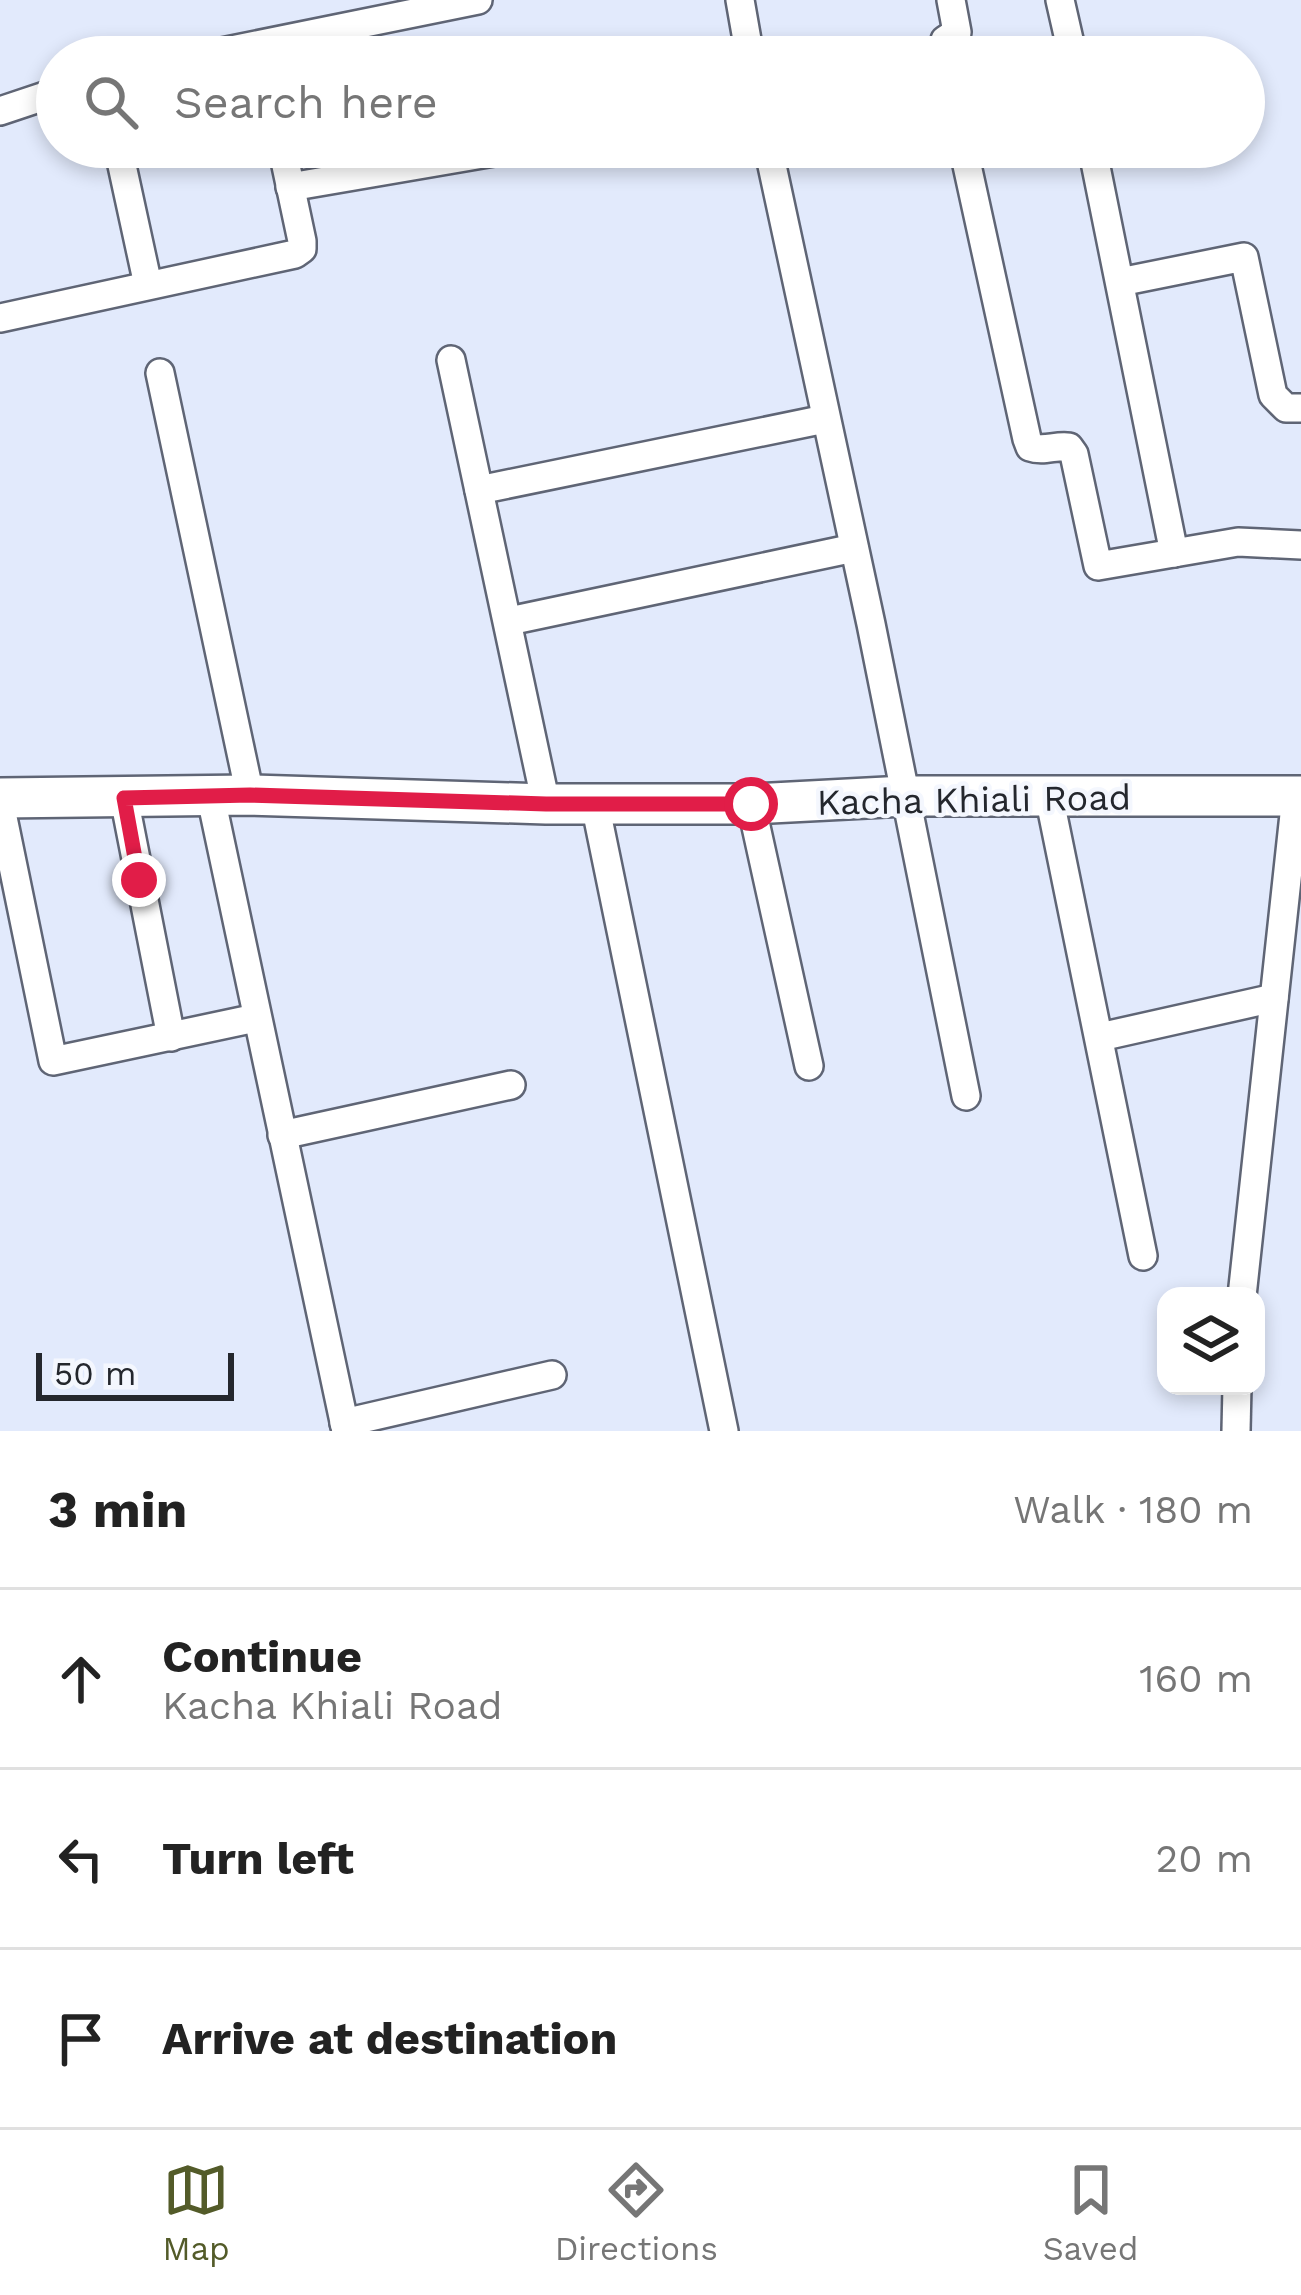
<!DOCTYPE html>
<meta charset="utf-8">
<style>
body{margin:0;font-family:"Work Sans",sans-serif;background:#f2f2f2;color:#222}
.controls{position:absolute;right:36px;bottom:36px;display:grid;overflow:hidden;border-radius:24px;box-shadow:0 6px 18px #0003}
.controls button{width:108px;height:108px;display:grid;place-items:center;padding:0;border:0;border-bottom:3px solid #e0e0e0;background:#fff;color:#222;font:60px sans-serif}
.scale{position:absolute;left:36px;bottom:30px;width:198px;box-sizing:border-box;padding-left:12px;border:6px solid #24272d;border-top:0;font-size:33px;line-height:42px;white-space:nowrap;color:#24272d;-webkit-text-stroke:9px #f4f7fe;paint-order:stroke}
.stop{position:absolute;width:36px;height:36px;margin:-27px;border:9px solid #e11d48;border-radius:50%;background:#fff}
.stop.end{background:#e11d48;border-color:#fff;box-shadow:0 3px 12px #0008}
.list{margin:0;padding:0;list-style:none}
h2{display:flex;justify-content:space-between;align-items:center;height:156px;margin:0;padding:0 48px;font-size:51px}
h2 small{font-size:39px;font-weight:400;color:#767676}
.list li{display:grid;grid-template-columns:78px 1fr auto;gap:36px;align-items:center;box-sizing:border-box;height:180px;padding:0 48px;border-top:3px solid #e0e0e0}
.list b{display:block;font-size:45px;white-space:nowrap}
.list p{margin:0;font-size:39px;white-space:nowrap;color:#767676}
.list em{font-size:39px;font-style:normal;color:#767676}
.icon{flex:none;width:66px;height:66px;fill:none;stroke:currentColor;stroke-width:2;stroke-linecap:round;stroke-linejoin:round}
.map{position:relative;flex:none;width:1301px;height:1431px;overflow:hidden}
.search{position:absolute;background:#fff;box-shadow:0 6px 18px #0003;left:36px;right:36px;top:36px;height:132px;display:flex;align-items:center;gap:30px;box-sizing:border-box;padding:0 42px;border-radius:66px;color:#767676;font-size:45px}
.sheet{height:696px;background:#fff}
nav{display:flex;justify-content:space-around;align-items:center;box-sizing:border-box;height:168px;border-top:3px solid #e0e0e0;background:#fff;font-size:33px;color:#767676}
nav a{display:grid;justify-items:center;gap:6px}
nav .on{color:#535b29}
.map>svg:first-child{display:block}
</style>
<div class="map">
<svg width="1301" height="1431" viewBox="0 0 1301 1431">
<rect width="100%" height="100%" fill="#e2eafc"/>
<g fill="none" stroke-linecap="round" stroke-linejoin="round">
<defs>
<g id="street">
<path d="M740,0L750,57"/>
<path d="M1060,0L1073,57"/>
<path d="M197,57L478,0"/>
<path d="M944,57L945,40L957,32L951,0"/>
<path d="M0,111L57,92"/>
<path d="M118,147L148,285"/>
<path d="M768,147L871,624L966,1096"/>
<path d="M963,147L1027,439L1030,447C1044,452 1055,445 1069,447L1074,454L1098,566L1238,542L1301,545"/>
<path d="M1092,147L1174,553"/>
<path d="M290,187L523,147"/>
<path d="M1120,282L1244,257L1273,395L1286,408H1301"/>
<path d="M0,318L295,254L302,249V241L282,147"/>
<path d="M451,360L546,804"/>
<path d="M160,373L250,795"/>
<path d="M479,490L825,419"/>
<path d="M509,621L854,548"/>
<path d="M1049,796L1143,1256"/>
<path d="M124,798L171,1037"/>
<path d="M211,798L346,1431"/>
<path d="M0,803L53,1061L256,1018"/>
<path d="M595,804L724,1431"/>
<path d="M751,804L809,1066"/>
<path d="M1100,1037L1274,998"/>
<path d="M282,1135L511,1085"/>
<path d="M1242,1296L1296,796"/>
<path d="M344,1423L552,1375"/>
<path d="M1236,1431L1237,1386"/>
</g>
<path id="secondary" d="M0,798L250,795L546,804H751L905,796H1301"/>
</defs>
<use href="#street" stroke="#5f6575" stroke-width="32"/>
<use href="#secondary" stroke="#5f6575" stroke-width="44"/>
<use href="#street" stroke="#fff" stroke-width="27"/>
<use href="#secondary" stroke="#fff" stroke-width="39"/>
</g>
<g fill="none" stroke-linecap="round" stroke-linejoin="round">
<path stroke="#e11d48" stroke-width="15" d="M139,880L124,798L250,795L546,804H751"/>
</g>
<g text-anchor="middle" stroke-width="9" stroke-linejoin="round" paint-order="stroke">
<g font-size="36" fill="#24272d" stroke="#f4f7fe">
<text transform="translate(974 799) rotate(-1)" y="13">Kacha Khiali Road</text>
</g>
</g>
</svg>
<div class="controls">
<button><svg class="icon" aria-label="layers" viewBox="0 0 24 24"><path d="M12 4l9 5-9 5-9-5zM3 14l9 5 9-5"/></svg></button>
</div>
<div class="scale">50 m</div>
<div class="stop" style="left:751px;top:804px"></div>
<div class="stop end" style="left:139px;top:880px"></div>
<div class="search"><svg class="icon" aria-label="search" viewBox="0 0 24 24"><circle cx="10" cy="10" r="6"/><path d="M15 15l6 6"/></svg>Search here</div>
</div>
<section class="sheet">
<h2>3 min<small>Walk · 180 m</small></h2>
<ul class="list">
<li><svg class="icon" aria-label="ahead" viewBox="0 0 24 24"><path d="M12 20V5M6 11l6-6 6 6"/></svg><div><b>Continue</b><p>Kacha Khiali Road</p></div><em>160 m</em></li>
<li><svg class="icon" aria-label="left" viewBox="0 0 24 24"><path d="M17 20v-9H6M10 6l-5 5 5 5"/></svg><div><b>Turn left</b></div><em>20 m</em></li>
<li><svg class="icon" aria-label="arrive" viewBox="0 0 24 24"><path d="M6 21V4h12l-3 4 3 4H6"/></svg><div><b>Arrive at destination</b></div></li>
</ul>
</section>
<nav>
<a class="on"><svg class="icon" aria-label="map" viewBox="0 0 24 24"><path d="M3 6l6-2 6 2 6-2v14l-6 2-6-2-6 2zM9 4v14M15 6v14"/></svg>Map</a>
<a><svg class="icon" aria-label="directions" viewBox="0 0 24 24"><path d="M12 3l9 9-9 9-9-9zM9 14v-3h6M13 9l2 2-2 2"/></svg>Directions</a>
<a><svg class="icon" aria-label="saved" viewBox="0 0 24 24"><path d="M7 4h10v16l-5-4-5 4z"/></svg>Saved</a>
</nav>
